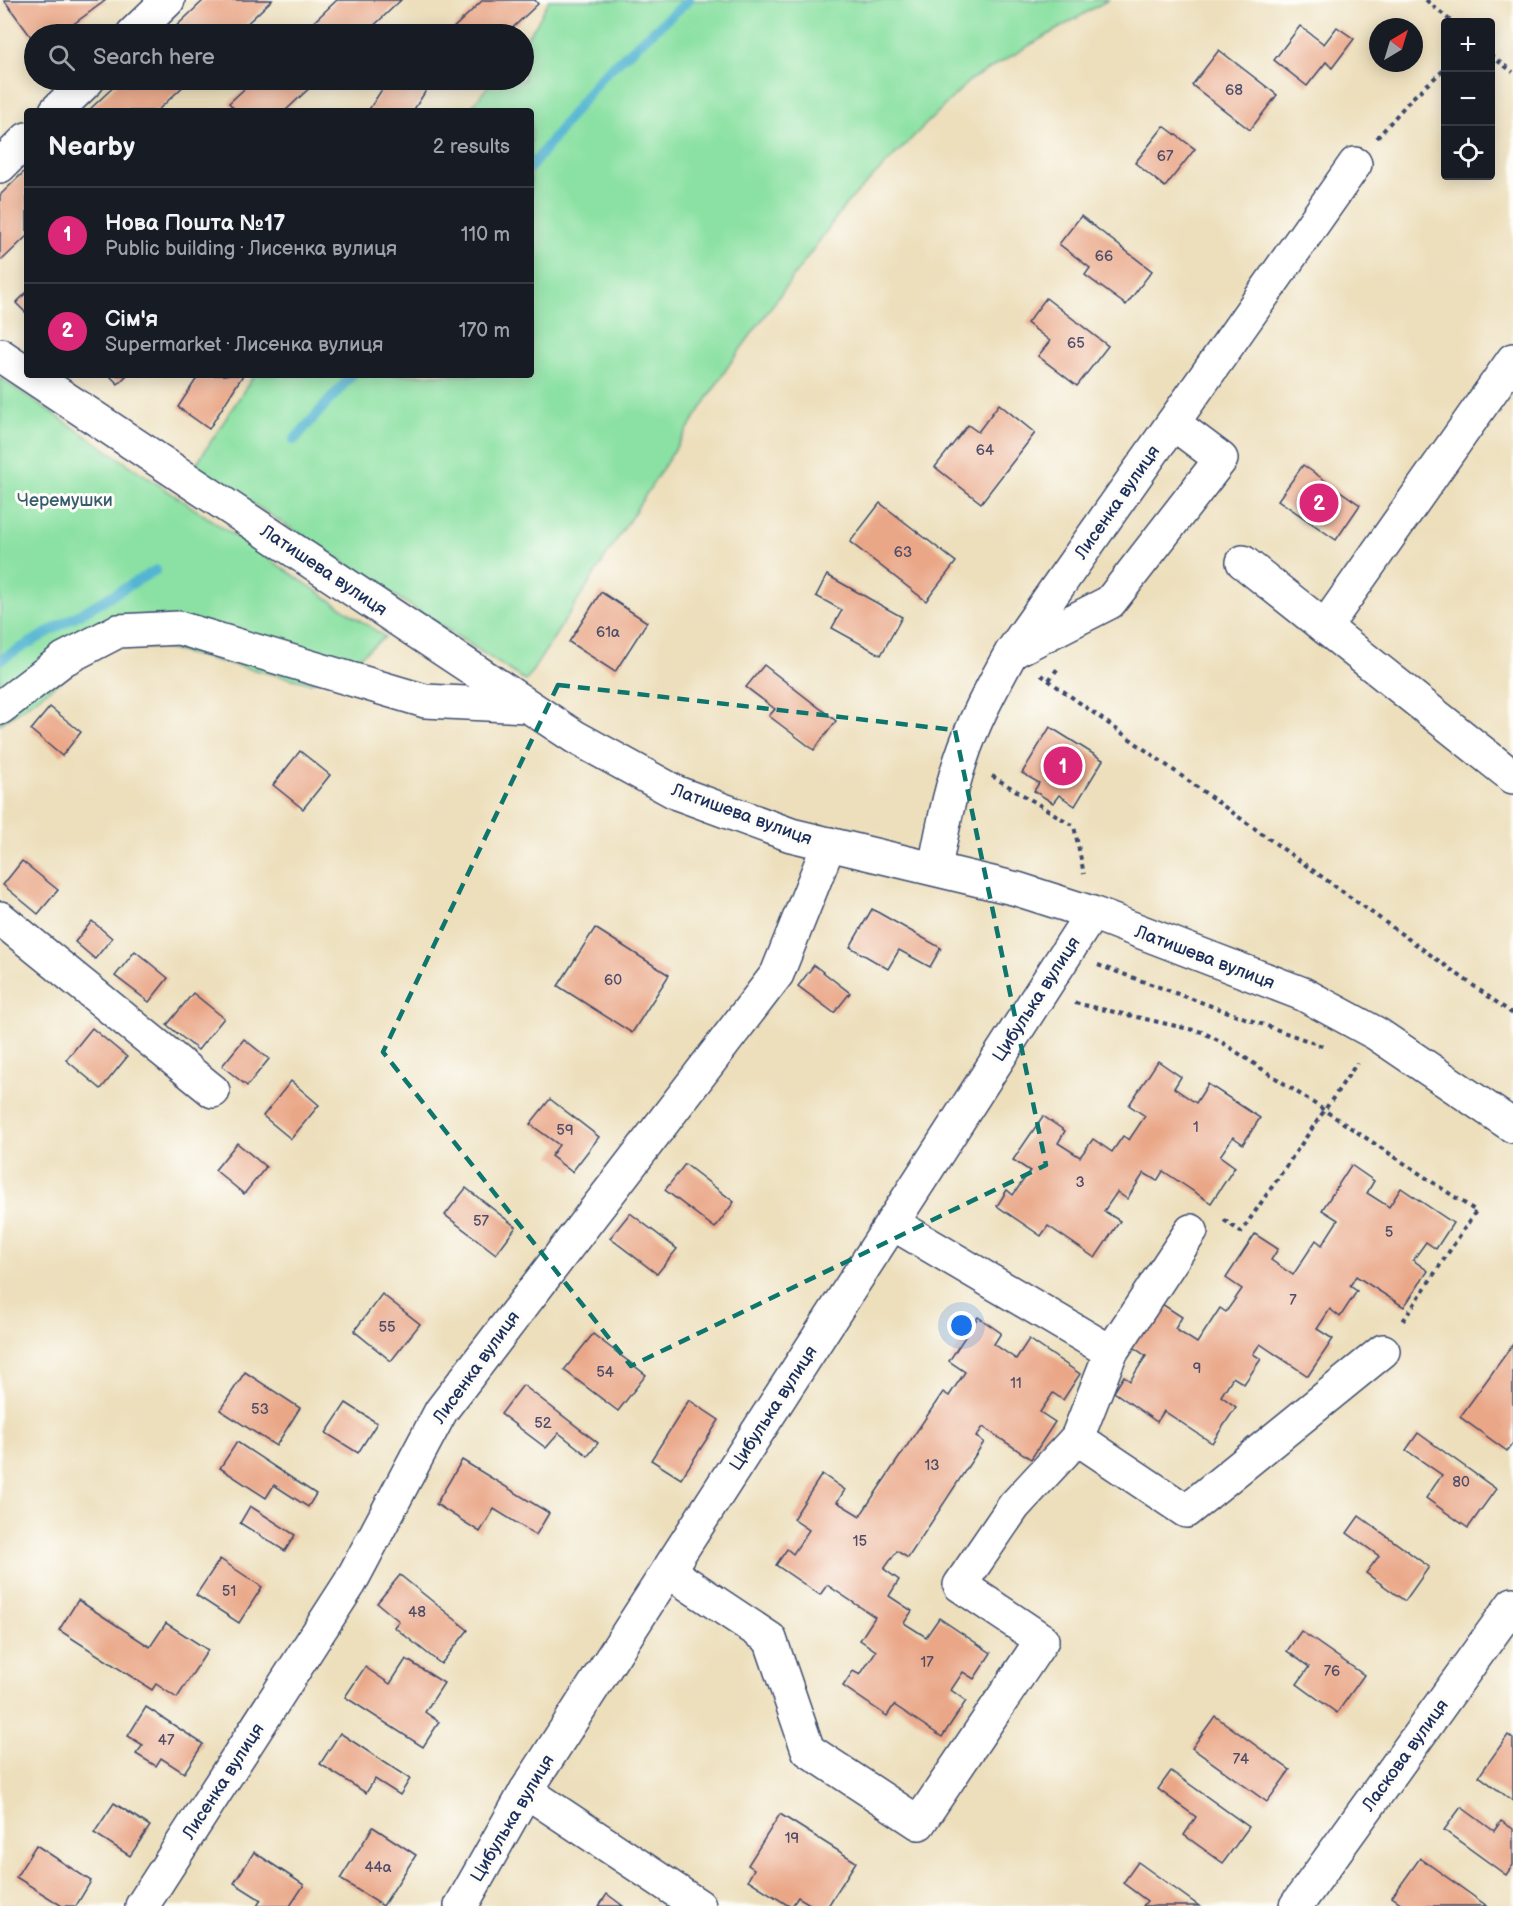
<!DOCTYPE html>
<meta charset="utf-8">
<style>
body{margin:0;font-family:"Balsamiq Sans",sans-serif;background:#20242c;color:#f1f3f6}
.controls{position:absolute;right:18px;top:18px;display:grid;overflow:hidden;border-radius:6px;box-shadow:0 3px 15px #0003}
.controls button{width:54px;height:54px;display:grid;place-items:center;padding:0;border:0;border-bottom:2px solid #363941;background:#171b24;color:#f1f3f6;font:30px sans-serif}
.compass{position:absolute;left:1369px;top:18px;width:54px;height:54px;border-radius:50%;background:#171b24;box-shadow:0 3px 15px #0003;rotate:38deg}
.you{position:absolute;left:962px;top:1326px;width:21px;height:21px;margin:-15px;border:4px solid #fff;border-radius:50%;background:#1a73e8;box-shadow:0 0 0 9px #1a73e833}
.badge{display:grid;place-items:center;width:39px;height:39px;border-radius:50%;background:#db2777;color:#fff;font-size:20px;font-weight:700}
.pin{position:absolute;translate:-50% -50%;border:3px solid #fff;box-shadow:0 2px 6px #0006}
.list{margin:0;padding:0;list-style:none}
h2{display:flex;justify-content:space-between;align-items:center;height:78px;margin:0;padding:0 24px;font-size:26px}
h2 small{font-size:20px;font-weight:400;color:#9ea1a6}
.list li{display:grid;grid-template-columns:39px 1fr auto;gap:18px;align-items:center;box-sizing:border-box;height:96px;padding:0 24px;border-top:2px solid #363941}
.list b{display:block;font-size:22px;white-space:nowrap}
.list p{margin:0;font-size:20px;white-space:nowrap;color:#9ea1a6}
.list em{font-size:20px;font-style:normal;color:#9ea1a6}
.icon{flex:none;width:33px;height:33px;fill:none;stroke:currentColor;stroke-width:2;stroke-linecap:round;stroke-linejoin:round}
.map{position:relative;flex:none;width:1513px;height:1906px;overflow:hidden}
.search{position:absolute;background:#171b24;box-shadow:0 3px 15px #0003;left:24px;top:24px;width:510px;height:66px;display:flex;align-items:center;gap:15px;box-sizing:border-box;padding:0 21px;border-radius:33px;color:#9ea1a6;font-size:22px}
.panel{position:absolute;background:#171b24;box-shadow:0 3px 15px #0003;left:24px;top:108px;width:510px;height:270px;border-radius:6px}
.map>svg:first-child{display:block}
</style>
<div class="map">
<svg width="1513" height="1906" viewBox="0 0 1513 1906">
<rect width="100%" height="100%" fill="#fdfcf7"/>
<filter id="ink" filterUnits="userSpaceOnUse"><feTurbulence type="fractalNoise" baseFrequency=".0167" numOctaves="2"/><feDisplacementMap in="SourceGraphic" scale="12" xChannelSelector="R" yChannelSelector="G"/><feConvolveMatrix kernelMatrix="1 2 1 2 8 2 1 2 1" color-interpolation-filters="sRGB"/></filter>
<filter id="wash" filterUnits="userSpaceOnUse"><feTurbulence type="fractalNoise" baseFrequency=".008" numOctaves="4" result="noise"/><feDisplacementMap in="SourceGraphic" scale="24" xChannelSelector="R" yChannelSelector="G"/><feGaussianBlur stdDeviation="1.35" result="paint"/><feColorMatrix in="noise" values="0 0 0 0 0 0 0 0 0 0 0 0 0 0 0 0 0 1.4 0 .05"/><feComposite in="paint" operator="in"/></filter>
<g filter="url(#wash)">
<rect width="100%" height="100%" fill="#eddfbc"/>
<g fill="#8be1a3" stroke="#538880" stroke-width="1.5">
<path d="M549,0H1108L970,80L846,204L729,365L526,681L195,466L254,375H531V111H468L493,80H524V41L536,25Z"/>
<path d="M0,378L385,637L342,670L310,683L167,649L112,645L0,724Z"/>
</g>
<g fill="none" stroke-linecap="round" stroke-linejoin="round">
<g stroke="#53b5d2" stroke-width="10">
<path d="M531,167L601,77L689,0"/>
<path d="M294,440L352,375"/>
<path d="M0,660L156,570"/>
</g>
</g>
<g id="blocks">
<g fill="#eaa788">
<path d="M4,0H106L60,34H34V41Z"/>
<path d="M204,0H272L236,34H168Z"/>
<path d="M337,0H401L365,34H301Z"/>
<path d="M483,0H535L538,4L506,34H447Z"/>
<path d="M1300,26L1324,44L1337,27L1354,39L1332,68L1326,62L1307,86L1274,60Z"/>
<path d="M1219,50L1277,95L1250,130L1192,85Z"/>
<path d="M121,80H190L157,111H88Z"/>
<path d="M254,80H318L285,111H236L229,103Z"/>
<path d="M388,80H414L427,89L413,111H368Z"/>
<path d="M1164,126L1195,149L1165,187L1135,163Z"/>
<path d="M27,169V236L2,260L0,258V195Z"/>
<path d="M1081,216L1152,271L1126,305L1085,275L1090,268L1059,244Z"/>
<path d="M27,292V314L16,303Z"/>
<path d="M1046,298L1108,346L1077,386L1038,356L1050,341L1027,323Z"/>
<path d="M109,375H127L118,384Z"/>
<path d="M199,375H243L209,429L178,407Z"/>
<path d="M999,404L1035,433L981,503L935,467L968,425L978,432Z"/>
<path d="M1303,465L1360,505L1336,540L1278,500Z"/>
<path d="M880,503L956,562L926,601L850,542Z"/>
<path d="M827,575L902,617L881,655L832,628L842,610L816,596Z"/>
<path d="M601,592L647,622L615,672L569,642Z"/>
<path d="M764,665L836,721L814,750L769,716L775,709L746,687Z"/>
<path d="M50,707L81,732L62,756L31,730Z"/>
<path d="M1050,727L1103,760L1075,806L1059,795L1053,803L1034,791L1039,783L1022,773Z"/>
<path d="M300,751L330,775L303,809L273,785Z"/>
<path d="M22,861L58,890L38,914L3,885Z"/>
<path d="M872,909L941,948L930,967L899,950L888,969L850,947Z"/>
<path d="M92,921L112,938L95,959L75,942Z"/>
<path d="M595,928L669,975L632,1033L558,986Z"/>
<path d="M135,951L168,978L149,1002L115,976Z"/>
<path d="M814,965L850,993L834,1013L798,986Z"/>
<path d="M193,993L224,1018L198,1050L167,1025Z"/>
<path d="M92,1028L127,1057L101,1089L66,1060Z"/>
<path d="M244,1039L269,1059L247,1086L222,1066Z"/>
<path d="M1158,1061L1181,1077L1174,1088L1196,1103L1208,1084L1260,1118L1243,1144L1233,1137L1220,1156L1235,1167L1211,1203L1163,1171L1157,1181L1144,1173L1127,1199L1117,1192L1104,1211L1120,1221L1095,1258L1048,1226L1041,1236L997,1206L1007,1190L1013,1195L1030,1171L1013,1160L1043,1116L1065,1131L1058,1143L1080,1157L1093,1139L1112,1152L1123,1136L1129,1140L1145,1116L1129,1105Z"/>
<path d="M291,1081L319,1105L291,1139L263,1116Z"/>
<path d="M550,1099L599,1137L572,1172L551,1156L559,1145L530,1124Z"/>
<path d="M237,1143L266,1167L244,1194L215,1170Z"/>
<path d="M685,1164L734,1202L715,1228L665,1190Z"/>
<path d="M1351,1165L1374,1181L1367,1193L1389,1207L1401,1188L1453,1223L1436,1249L1426,1242L1413,1260L1428,1271L1404,1307L1356,1276L1350,1286L1357,1291L1340,1317L1330,1309L1317,1329L1333,1339L1308,1376L1260,1344L1253,1354L1261,1359L1244,1384L1233,1377L1221,1396L1236,1407L1212,1443L1164,1411L1157,1422L1114,1392L1124,1376L1130,1381L1146,1356L1130,1345L1159,1302L1182,1317L1175,1329L1197,1343L1220,1308L1226,1312L1242,1289L1226,1278L1255,1234L1278,1249L1271,1260L1293,1275L1316,1240L1322,1245L1338,1220L1322,1210Z"/>
<path d="M466,1188L516,1227L496,1254L445,1215Z"/>
<path d="M630,1213L677,1249L657,1274L610,1238Z"/>
<path d="M382,1294L420,1324L391,1361L354,1331Z"/>
<path d="M978,1317L1001,1333L994,1344L1016,1359L1029,1339L1080,1374L1063,1400L1053,1393L1040,1412L1055,1422L1031,1459L983,1427L976,1437L984,1442L908,1558L897,1551L884,1569L899,1580L889,1596L912,1611L904,1623L926,1637L939,1618L991,1653L974,1679L963,1672L951,1690L966,1701L942,1737L894,1705L887,1716L843,1686L853,1671L860,1675L876,1651L860,1640L875,1617L827,1585L820,1595L776,1565L787,1549L793,1554L809,1530L793,1519L822,1474L845,1490L837,1502L860,1516L943,1392L949,1396L965,1372L949,1361Z"/>
<path d="M593,1334L646,1375L618,1411L564,1370Z"/>
<path d="M1513,1344V1443L1507,1451L1460,1417Z"/>
<path d="M245,1372L300,1408L276,1446L220,1410Z"/>
<path d="M523,1385L598,1443L588,1456L559,1433L546,1448L501,1414Z"/>
<path d="M689,1400L719,1420L681,1479L651,1460Z"/>
<path d="M346,1403L377,1423L358,1453L326,1433Z"/>
<path d="M1418,1433L1496,1489L1468,1528L1426,1498L1442,1475L1406,1450Z"/>
<path d="M237,1442L316,1494L308,1507L274,1485L266,1498L220,1468Z"/>
<path d="M462,1460L549,1513L536,1535L494,1509L480,1532L436,1504Z"/>
<path d="M250,1506L295,1535L285,1551L240,1523Z"/>
<path d="M1359,1516L1429,1567L1405,1601L1366,1573L1379,1556L1347,1533Z"/>
<path d="M220,1559L262,1587L239,1623L196,1595Z"/>
<path d="M400,1575L468,1630L441,1664L394,1627L399,1621L377,1603Z"/>
<path d="M78,1600L150,1647L166,1623L208,1650L177,1698L156,1684L152,1690L59,1630Z"/>
<path d="M1301,1631L1364,1675L1337,1713L1297,1684L1309,1667L1287,1651Z"/>
<path d="M406,1659L444,1683L425,1712L439,1722L423,1747L345,1697L365,1667L390,1684Z"/>
<path d="M146,1707L203,1744L184,1773L161,1758L156,1766L136,1754L143,1745L128,1736Z"/>
<path d="M1215,1716L1290,1770L1267,1802L1192,1748Z"/>
<path d="M340,1733L410,1779L400,1795L375,1779L366,1793L320,1764Z"/>
<path d="M1508,1735L1513,1739V1801L1479,1776Z"/>
<path d="M1171,1771L1249,1827L1223,1863L1184,1835L1196,1817L1158,1789Z"/>
<path d="M114,1803L150,1826L130,1856L94,1833Z"/>
<path d="M1461,1807L1494,1831L1501,1821L1513,1829V1865L1506,1875L1444,1830Z"/>
<path d="M780,1814L856,1862L828,1906H813L798,1897L792,1906H789L748,1880L754,1869L748,1865Z"/>
<path d="M373,1827L416,1855L383,1906L340,1879Z"/>
<path d="M36,1845L91,1881L76,1906H62L16,1877Z"/>
<path d="M254,1852L304,1885L290,1906H257L261,1900L234,1883Z"/>
<path d="M1420,1858L1487,1906H1405L1392,1897Z"/>
<path d="M1138,1862L1199,1906H1143L1147,1901L1123,1883Z"/>
<path d="M607,1894L623,1906H599Z"/>
</g>
</g>
</g>
<g filter="url(#ink)">
<use href="#blocks" fill-opacity="0" stroke="#3a496c" stroke-width="1.5"/>
<g fill="none" stroke-linecap="round" stroke-linejoin="round">
<defs>
<g id="minor">
<path d="M133,34L168,0"/>
<path d="M56,111L88,80"/>
<path d="M0,166L27,139"/>
<path d="M0,355L27,373"/>
<path d="M30,375L575,737L677,793L791,835L1017,889L1092,913L1303,994L1377,1034L1513,1126"/>
<path d="M1243,562L1513,777"/>
<path d="M1325,627L1513,360"/>
<path d="M1016,650L1110,602L1221,459L1173,423"/>
<path d="M0,708L64,659L118,631L179,628L425,701L527,706"/>
<path d="M935,868C942,831 949,795 961,759C973,722 992,688 1011,653L1355,164"/>
<path d="M0,918L213,1091"/>
<path d="M892,1223L1111,1352"/>
<path d="M1077,1438L1186,1511L1383,1351"/>
<path d="M668,1571L770,1639L808,1750L919,1823L1042,1640L960,1585L1014,1506L1077,1438L1111,1352L1191,1231"/>
<path d="M526,1791L699,1906"/>
<path d="M142,1906L350,1583L441,1411L777,974L829,844"/>
<path d="M461,1906L526,1791L1092,913"/>
<path d="M1296,1906L1513,1604"/>
</g>
</defs>
<use href="#minor" stroke="#3a496c" stroke-width="36"/>
<g stroke="#3a496c" stroke-width="4" stroke-dasharray="4.5 4.5" stroke-linecap="butt">
<path d="M1426,0L1452,22"/>
<path d="M1490,55L1513,72"/>
<path d="M1377,138L1411,99L1446,68"/>
<path d="M1041,675L1513,1014"/>
<path d="M1049,680L1058,668"/>
<path d="M992,776L1074,826L1084,874"/>
<path d="M1098,965L1325,1047"/>
<path d="M1075,1003L1202,1032L1220,1041L1476,1211L1401,1324"/>
<path d="M1224,1220L1241,1232L1357,1063"/>
</g>
<use href="#minor" stroke="#fff" stroke-width="33"/>
</g>
</g>
<path fill="none" stroke="#0f766e" stroke-width="4.5" stroke-dasharray="12 8" stroke-linejoin="round" d="M558,685L955,730L1046,1165L631,1366L383,1052Z"/>
<g text-anchor="middle" stroke-width="6" stroke-linejoin="round" paint-order="stroke">
<g font-size="15" fill="#4f4d68">
<text x="1234" y="95">68</text>
<text x="1165" y="161">67</text>
<text x="1104" y="261">66</text>
<text x="1076" y="348">65</text>
<text x="985" y="455">64</text>
<text x="903" y="557">63</text>
<text x="608" y="637">61а</text>
<text x="613" y="985">60</text>
<text x="1196" y="1132">1</text>
<text x="565" y="1135">59</text>
<text x="1080" y="1187">3</text>
<text x="481" y="1226">57</text>
<text x="1389" y="1237">5</text>
<text x="1293" y="1305">7</text>
<text x="387" y="1332">55</text>
<text x="1197" y="1373">9</text>
<text x="605" y="1377">54</text>
<text x="1016" y="1388">11</text>
<text x="260" y="1414">53</text>
<text x="543" y="1428">52</text>
<text x="932" y="1470">13</text>
<text x="1461" y="1487">80</text>
<text x="860" y="1546">15</text>
<text x="229" y="1596">51</text>
<text x="417" y="1617">48</text>
<text x="927" y="1667">17</text>
<text x="1332" y="1676">76</text>
<text x="166" y="1745">47</text>
<text x="1241" y="1764">74</text>
<text x="792" y="1843">19</text>
<text x="378" y="1872">44а</text>
</g>
<g font-size="18" fill="#375c6f" stroke="#fdfcf7">
<text x="65" y="506">Черемушки</text>
</g>
<g font-size="18" fill="#1b2f5e" stroke="#fdfcf7">
<text transform="translate(1117 502) rotate(-55)" y="6">Лисенка вулиця</text>
<text transform="translate(324 570) rotate(34)" y="6">Латишева вулиця</text>
<text transform="translate(742 814) rotate(20)" y="6">Латишева вулиця</text>
<text transform="translate(1205 957) rotate(21)" y="6">Латишева вулиця</text>
<text transform="translate(1036 999) rotate(-57)" y="6">Цибулька вулиця</text>
<text transform="translate(476 1367) rotate(-54)" y="6">Лисенка вулиця</text>
<text transform="translate(773 1408) rotate(-57)" y="6">Цибулька вулиця</text>
<text transform="translate(1405 1755) rotate(-54)" y="6">Ласкова вулиця</text>
<text transform="translate(223 1781) rotate(-57)" y="6">Лисенка вулиця</text>
<text transform="translate(512 1818) rotate(-59)" y="6">Цибулька вулиця</text>
</g>
</g>
</svg>
<div class="controls">
<button>+</button>
<button>−</button>
<button><svg class="icon" aria-label="locate" viewBox="0 0 24 24"><circle cx="12" cy="12" r="6"/><path d="M12 2v4M12 18v4M2 12h4M18 12h4"/></svg></button>
</div>
<svg class="compass" viewBox="-18 -18 36 36"><path d="M0-13l5 13h-10z" fill="#e53935"/><path d="M0 13l5-13h-10z" fill="#9ea1a6"/></svg>
<div class="you"></div>
<div class="pin badge" style="left:1063px;top:766px">1</div>
<div class="pin badge" style="left:1319px;top:503px">2</div>
<div class="search"><svg class="icon" aria-label="search" viewBox="0 0 24 24"><circle cx="10" cy="10" r="6"/><path d="M15 15l6 6"/></svg>Search here</div>
<section class="panel">
<h2>Nearby<small>2 results</small></h2>
<ul class="list">
<li><span class="badge">1</span><div><b>Нова Пошта №17</b><p>Public building · Лисенка вулиця</p></div><em>110 m</em></li>
<li><span class="badge">2</span><div><b>Сім'я</b><p>Supermarket · Лисенка вулиця</p></div><em>170 m</em></li>
</ul>
</section>
</div>
